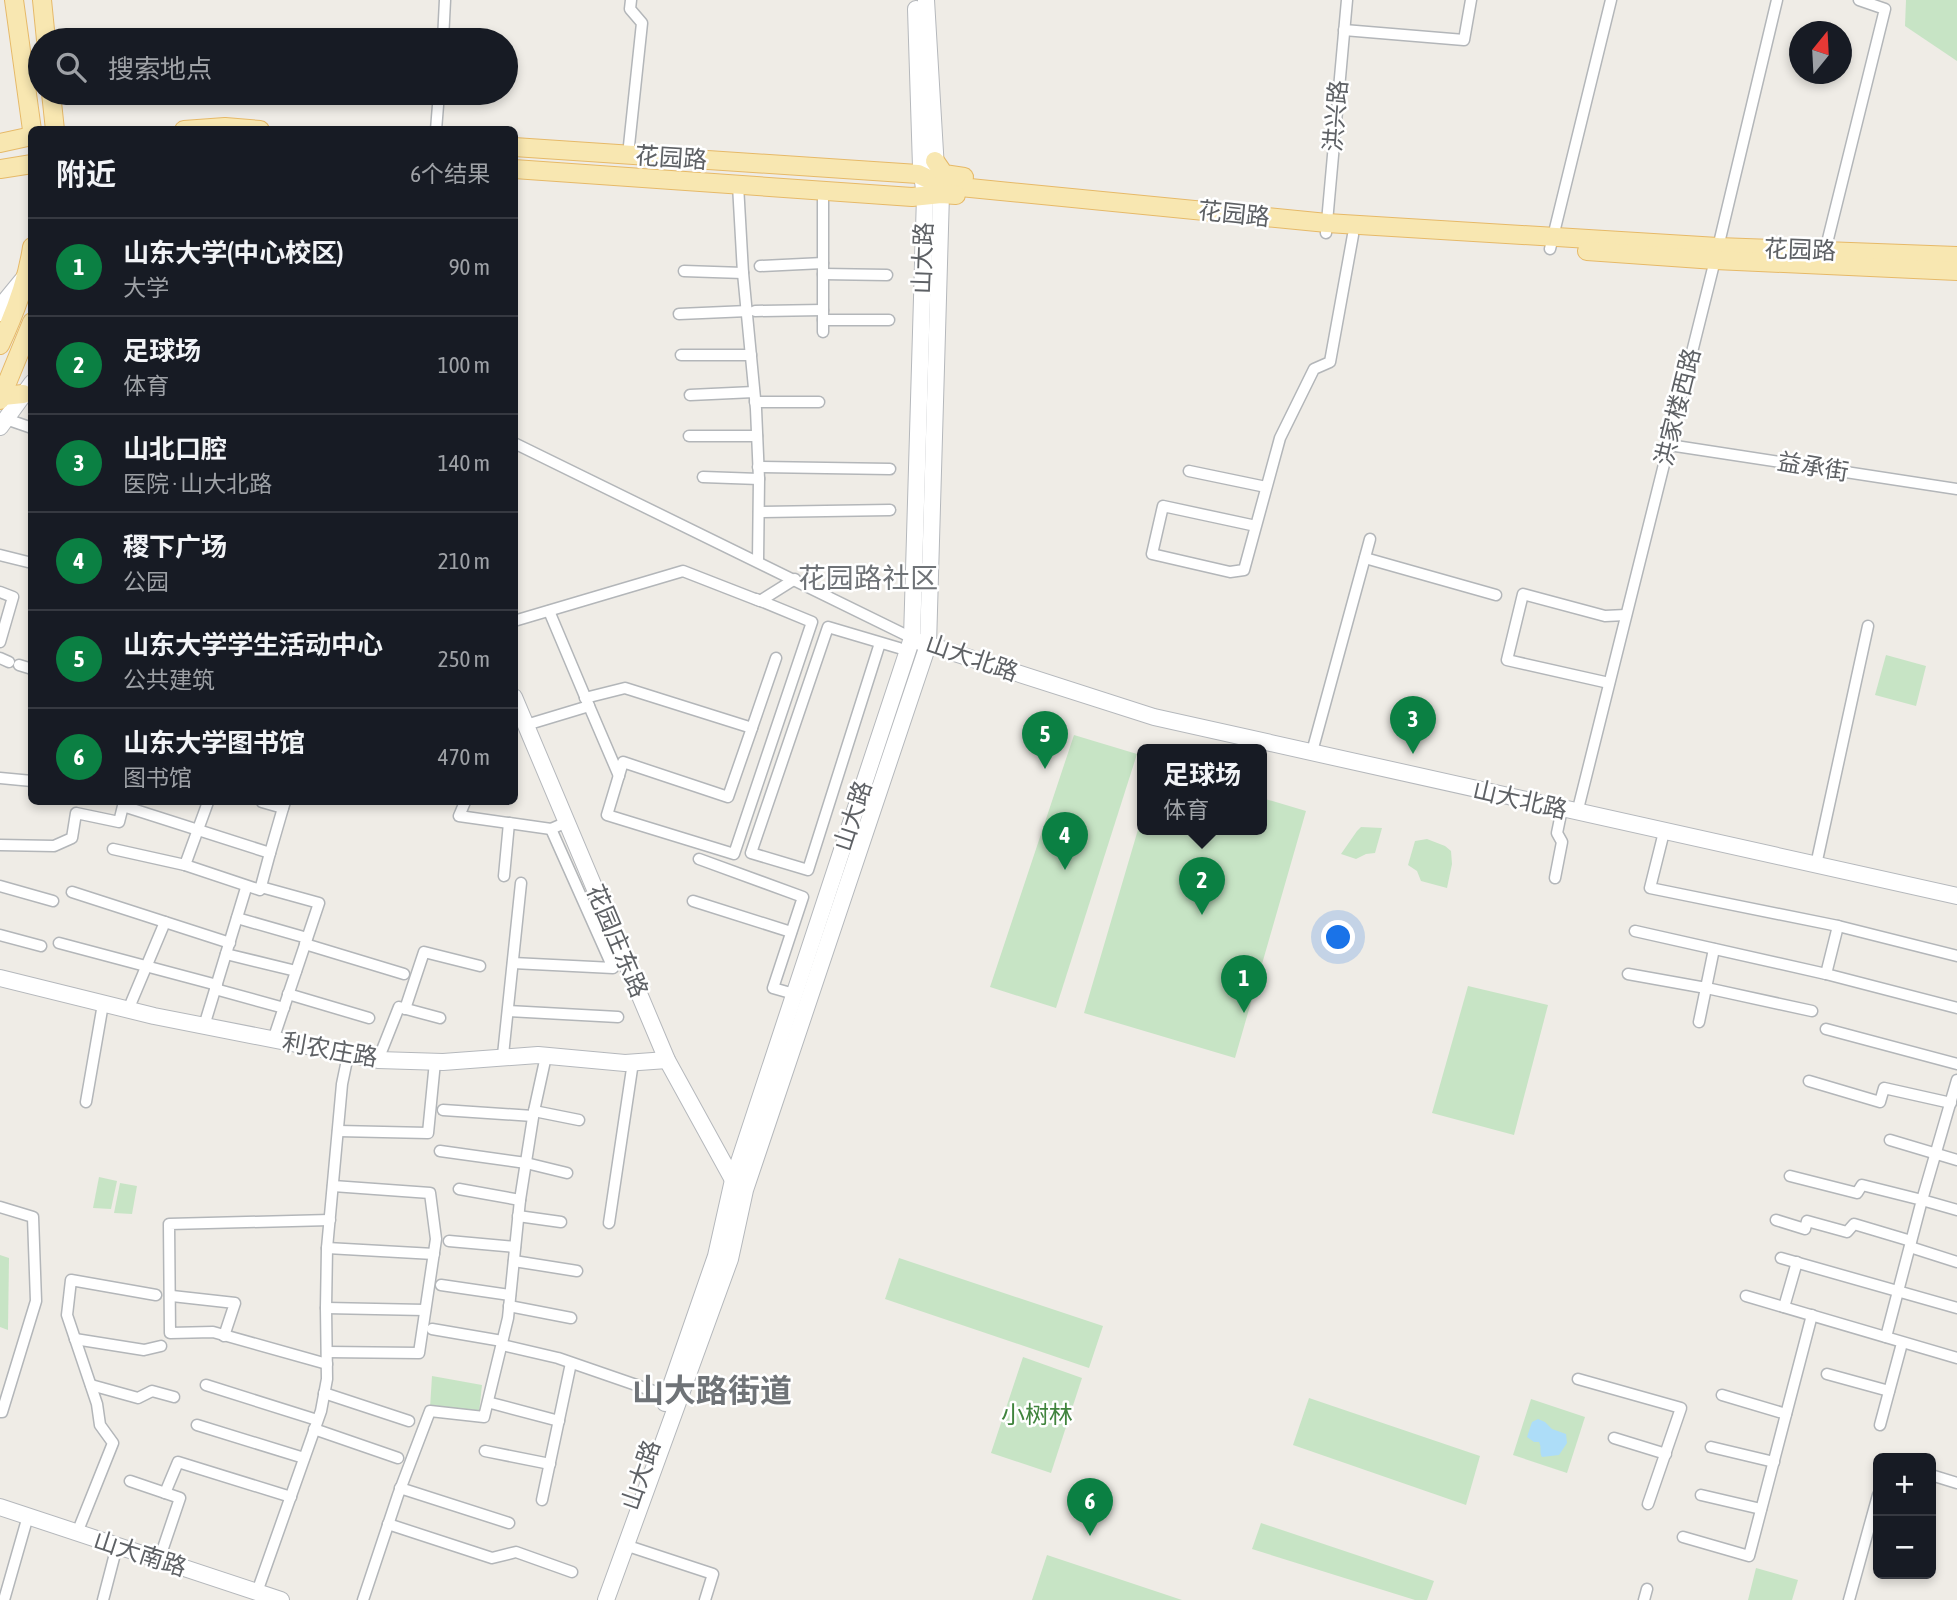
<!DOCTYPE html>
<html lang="zh">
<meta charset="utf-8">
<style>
body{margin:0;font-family:"Asap Condensed","Noto Sans SC",sans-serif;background:#242831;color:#f1f3f6}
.controls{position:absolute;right:21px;bottom:21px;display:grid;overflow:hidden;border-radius:10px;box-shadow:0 4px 10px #0003}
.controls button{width:63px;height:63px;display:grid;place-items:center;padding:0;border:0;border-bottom:2px solid #363941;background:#171b24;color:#f1f3f6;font:35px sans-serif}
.compass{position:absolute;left:1789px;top:21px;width:63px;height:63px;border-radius:50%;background:#171b24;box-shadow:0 4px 10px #0003;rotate:18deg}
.you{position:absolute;left:1339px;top:938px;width:24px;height:24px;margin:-18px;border:5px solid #fff;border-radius:50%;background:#1a73e8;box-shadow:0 0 0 10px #1a73e833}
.badge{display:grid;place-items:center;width:46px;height:46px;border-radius:50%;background:#0b8043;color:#fff;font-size:23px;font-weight:700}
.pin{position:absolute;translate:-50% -58px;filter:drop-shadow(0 2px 4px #0008)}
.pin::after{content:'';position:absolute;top:37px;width:24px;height:21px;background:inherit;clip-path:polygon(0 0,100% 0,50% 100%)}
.popup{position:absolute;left:1137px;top:744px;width:130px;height:91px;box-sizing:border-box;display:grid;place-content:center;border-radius:10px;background:#171b24;filter:drop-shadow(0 2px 5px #0005);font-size:23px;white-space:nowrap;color:#9ea1a6}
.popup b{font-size:26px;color:#f1f3f6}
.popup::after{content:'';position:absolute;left:50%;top:100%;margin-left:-14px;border:14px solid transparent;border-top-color:#171b24}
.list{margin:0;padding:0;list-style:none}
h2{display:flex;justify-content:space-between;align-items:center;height:91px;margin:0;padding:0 28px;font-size:30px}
h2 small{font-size:23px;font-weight:400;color:#9ea1a6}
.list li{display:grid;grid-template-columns:46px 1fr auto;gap:21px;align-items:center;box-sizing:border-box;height:98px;padding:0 28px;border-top:2px solid #363941}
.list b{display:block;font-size:26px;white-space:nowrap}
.list p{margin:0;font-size:23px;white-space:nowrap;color:#9ea1a6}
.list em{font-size:23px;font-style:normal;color:#9ea1a6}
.icon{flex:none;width:38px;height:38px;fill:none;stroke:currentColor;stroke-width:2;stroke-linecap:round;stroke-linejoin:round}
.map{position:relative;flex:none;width:1957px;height:1600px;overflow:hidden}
.search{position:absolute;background:#171b24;box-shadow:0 4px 10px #0003;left:28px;top:28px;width:490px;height:77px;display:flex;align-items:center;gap:18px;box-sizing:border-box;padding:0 24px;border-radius:38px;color:#9ea1a6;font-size:26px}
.panel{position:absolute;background:#171b24;box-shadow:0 4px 10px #0003;left:28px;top:126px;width:490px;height:679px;border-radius:10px}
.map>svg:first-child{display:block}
</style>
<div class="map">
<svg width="1957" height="1600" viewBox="0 0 1957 1600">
<rect width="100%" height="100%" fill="#efece6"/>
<g fill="#c7e4c5">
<path d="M1906,0H1957V61L1905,26Z"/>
<path d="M1886,655L1926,666L1916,706L1875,695Z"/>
<path d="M1074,735L1137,754L1056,1008L990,987Z"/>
<path d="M1262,798L1306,811L1235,1058L1084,1013L1142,816V829H1262Z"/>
<path d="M1361,827L1382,828L1375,853L1366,854L1356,859L1341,854L1357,831Z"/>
<path d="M1427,839L1445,846L1451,851L1452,864L1447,888L1421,881L1417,871L1408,865L1415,841Z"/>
<path d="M1468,986L1548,1005L1514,1135L1432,1113Z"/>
<path d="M99,1177L117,1181L111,1209L93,1208Z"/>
<path d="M120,1183L137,1186L132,1214L114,1213Z"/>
<path d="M0,1255L9,1258L8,1330L0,1327Z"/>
<path d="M899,1258L1103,1326L1089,1368L885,1299Z"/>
<path d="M1023,1357L1082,1378L1051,1473L991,1453Z"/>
<path d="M432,1376L482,1385L479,1413L430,1408Z"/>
<path d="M1309,1398L1480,1456L1466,1505L1293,1445Z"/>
<path d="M1531,1399L1585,1417L1567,1473L1513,1455Z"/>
<path d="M1261,1523L1434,1581L1427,1600H1415L1252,1549Z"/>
<path d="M1047,1555L1182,1600H1032Z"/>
<path d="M1756,1568L1798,1580L1792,1600H1748Z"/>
</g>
<path fill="#adddf8" d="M1538,1419L1545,1422L1552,1429L1566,1434L1567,1443L1559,1455L1542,1457C1539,1452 1542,1447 1539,1442H1534L1527,1437L1532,1422Z"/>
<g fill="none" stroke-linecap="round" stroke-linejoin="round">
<defs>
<g id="street">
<path d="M1344,30L1464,40L1471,0"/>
<path d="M443,40L445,0"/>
<path d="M436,130L439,93"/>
<path d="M628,155L642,23L630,9L631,0"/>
<path d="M738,185L743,273L756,409L759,479L758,561"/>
<path d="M823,191V332"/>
<path d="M1326,233L1347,0"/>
<path d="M1550,249L1611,0"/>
<path d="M1825,251L1885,9L1859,0"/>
<path d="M760,266L823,263"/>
<path d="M684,271L743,273"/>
<path d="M823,274L887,275"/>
<path d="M755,311L823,310"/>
<path d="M679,314L748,311"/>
<path d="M823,320H889"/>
<path d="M681,355H751"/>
<path d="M690,395L754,392"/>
<path d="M755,402H819"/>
<path d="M6,419L32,428"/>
<path d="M689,436H757"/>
<path d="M514,443L912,638"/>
<path d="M1669,445L1957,489"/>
<path d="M758,467L890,469"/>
<path d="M1189,471L1266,487"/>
<path d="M703,477L759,479"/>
<path d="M759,512L890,510"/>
<path d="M1256,526L1163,506L1152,554L1230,572L1244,570L1280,438L1314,369L1330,362L1353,235"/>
<path d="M0,555L32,563"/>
<path d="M1365,558L1496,595"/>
<path d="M0,592L13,597L0,642"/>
<path d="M514,621L683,571L760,601L795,579"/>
<path d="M880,643L808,870L751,853L828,627L899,648"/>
<path d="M0,658L9,662"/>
<path d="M19,665L32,669"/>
<path d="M1609,683L1507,660L1523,594L1605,616L1626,615"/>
<path d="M585,698L625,688L752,728L728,797L623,762L607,815L734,854L812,622L756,599"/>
<path d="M589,706L619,776"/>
<path d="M526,725L589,706L549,611"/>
<path d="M752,728L776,658"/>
<path d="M1313,748L1370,539"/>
<path d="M0,778L32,781"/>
<path d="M208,802L185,865L260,890L270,853"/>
<path d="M262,802L283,808L285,802"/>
<path d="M465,802L459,816L551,829L567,822"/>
<path d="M1577,813L1715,260L1777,0"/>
<path d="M1664,832L1650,888L1838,926L1957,956"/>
<path d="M0,845L54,846L72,838L76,813L119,822L123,806L270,853L283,808"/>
<path d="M113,849L185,865"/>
<path d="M699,859L803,897L773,988L794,994"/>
<path d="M1816,865L1868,626"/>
<path d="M504,876L509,823"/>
<path d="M1555,878L1562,842L1557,833L1562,809"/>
<path d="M0,886L53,901"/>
<path d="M261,887L319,903L273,1040"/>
<path d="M72,892L230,943"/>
<path d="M693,901L791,932"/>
<path d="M237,918L307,938"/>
<path d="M1635,931L1826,974L1957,1008"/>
<path d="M0,935L41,946"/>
<path d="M59,943L217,985"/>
<path d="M305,944L404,974"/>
<path d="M226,954L296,971"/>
<path d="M513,963L613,968L551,829"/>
<path d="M1628,974L1706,988"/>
<path d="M1826,974L1838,926"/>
<path d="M1702,987L1812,1011"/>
<path d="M215,989L284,1008"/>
<path d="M288,994L369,1018"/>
<path d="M405,1009L424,952L480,966"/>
<path d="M128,1010L165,922"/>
<path d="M508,1011L618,1017"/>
<path d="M1699,1022L1714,949"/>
<path d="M204,1026L246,888"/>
<path d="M1826,1029L1957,1064"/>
<path d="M503,1055L521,883"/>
<path d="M378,1060L399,1007L440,1018"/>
<path d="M1957,1080L1922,1200L1957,1210"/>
<path d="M1809,1081L1880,1102L1884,1088L1951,1103"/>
<path d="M86,1102L103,1004"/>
<path d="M443,1110L533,1116"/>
<path d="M534,1111L579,1120"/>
<path d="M338,1131L428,1133L435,1062"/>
<path d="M1890,1140L1957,1160"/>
<path d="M440,1151L526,1163L567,1173"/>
<path d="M1790,1176L1857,1193L1862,1185L1922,1200L1886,1337"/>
<path d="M459,1189L520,1200"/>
<path d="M0,1207L33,1217L36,1301L2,1412H0"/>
<path d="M518,1216L561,1222"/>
<path d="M1776,1220L1805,1229L1807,1221L1847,1232L1854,1224L1911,1241"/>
<path d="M609,1223L633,1062"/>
<path d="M449,1241L515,1247"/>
<path d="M1910,1247L1957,1262"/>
<path d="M327,1248L434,1254"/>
<path d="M1781,1258L1957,1308"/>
<path d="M514,1261L577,1271"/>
<path d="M441,1285L510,1295"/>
<path d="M172,1296L235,1303L224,1336"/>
<path d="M1746,1296L1957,1358"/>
<path d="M509,1306L571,1318"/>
<path d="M1784,1307L1797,1262"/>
<path d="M326,1308L425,1310"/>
<path d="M432,1329L502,1341"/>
<path d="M75,1339L144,1350L161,1346"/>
<path d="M502,1345L558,1358L668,1396"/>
<path d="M327,1352L419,1353L436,1239L430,1193L333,1186"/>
<path d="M327,1364L213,1332L170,1333L169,1224L330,1220"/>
<path d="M1827,1374L1889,1391"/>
<path d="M1578,1379L1681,1408L1648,1504"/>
<path d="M91,1385L138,1398L152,1391L174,1397"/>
<path d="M206,1385L317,1420"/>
<path d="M324,1393L409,1421"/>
<path d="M1722,1395L1786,1414"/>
<path d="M491,1403L559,1421"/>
<path d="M197,1425L304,1458"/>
<path d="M1880,1425L1901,1347"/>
<path d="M314,1429L398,1458"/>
<path d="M1614,1438L1666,1454"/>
<path d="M1711,1447L1774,1462"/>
<path d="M485,1451L550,1464"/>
<path d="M1931,1475L1957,1483"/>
<path d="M130,1481L180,1498L159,1560"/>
<path d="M400,1488L509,1523"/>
<path d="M165,1493L178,1462L291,1497"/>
<path d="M1701,1495L1761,1509"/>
<path d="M542,1500L571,1363"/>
<path d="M388,1524L492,1558L516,1552L572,1572"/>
<path d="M77,1533L113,1443L100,1425L97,1404L67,1315L71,1280L156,1295"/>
<path d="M1683,1537L1749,1556L1812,1315"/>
<path d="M625,1545L713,1574L705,1600"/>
<path d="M257,1592L321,1411L327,1379L326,1308L327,1248L342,1084L348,1055"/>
<path d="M4,1600L28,1516"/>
<path d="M103,1600L117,1546"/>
<path d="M363,1600L398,1495L430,1411L484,1417L508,1318L520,1200L534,1111L546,1056"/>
<path d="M1644,1600L1647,1589"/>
<path d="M1849,1600L1878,1495"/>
</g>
<g id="secondary">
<path d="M0,313L6,300L24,278"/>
<path d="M0,427L32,383"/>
<path d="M920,642L1154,717L1957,896"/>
<path d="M514,697L667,1060L733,1180"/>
<path d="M0,978L154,1016L378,1060L443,1062L538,1055L625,1063L667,1060"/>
<path d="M665,1403L716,1256L733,1180L912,638L925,196L921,167L916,9"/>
<path d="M0,1507L281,1600"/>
<path d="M606,1600L730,1259L745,1190L928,645L941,194L936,169L926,0"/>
</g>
<g id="primary">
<path d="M14,0L32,130"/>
<path d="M42,0L46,40"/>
<path d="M51,93L55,130"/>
<path d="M184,130L225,127L260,130"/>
<path d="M0,143L32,136"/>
<path d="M514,147L918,174L939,184L950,186L1327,223L1718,247L1957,256"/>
<path d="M935,161L944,174L964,177"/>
<path d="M0,169L32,164"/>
<path d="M514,169L912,197L941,194L956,195"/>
<path d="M1587,251L1715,260L1957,271"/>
<path d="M0,345C15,313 27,282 32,247"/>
<path d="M3,396L23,394"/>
<path d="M0,400L32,322"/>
</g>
</defs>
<use href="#street" stroke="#b3b6b9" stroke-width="13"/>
<use href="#secondary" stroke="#b5b8bc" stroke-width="18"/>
<use href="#primary" stroke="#e6b968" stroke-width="20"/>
<use href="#street" stroke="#fff" stroke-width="10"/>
<use href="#secondary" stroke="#fff" stroke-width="16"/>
<use href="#primary" stroke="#f8e7b1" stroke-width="18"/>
</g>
<g text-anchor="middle" stroke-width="5" stroke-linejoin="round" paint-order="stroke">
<g font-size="24" fill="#5e6165" stroke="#fff">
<text transform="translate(1336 116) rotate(-85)" y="8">洪兴路</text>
<text transform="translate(671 158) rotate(4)" y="8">花园路</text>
<text transform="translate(1234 214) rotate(6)" y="8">花园路</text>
<text transform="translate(1800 250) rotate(2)" y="8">花园路</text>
<text transform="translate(923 258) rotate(-88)" y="8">山大路</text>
<text transform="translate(1678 407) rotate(-76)" y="8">洪家楼西路</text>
<text transform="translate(1813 467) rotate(9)" y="8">益承街</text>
<text transform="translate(972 658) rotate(19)" y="8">山大北路</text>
<text transform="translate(1520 800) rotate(13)" y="8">山大北路</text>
<text transform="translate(853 816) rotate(-72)" y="8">山大路</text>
<text transform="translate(617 941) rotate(67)" y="8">花园庄东路</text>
<text transform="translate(330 1050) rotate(10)" y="8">利农庄路</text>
<text transform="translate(641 1475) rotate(-71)" y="8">山大路</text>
<text transform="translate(140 1554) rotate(18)" y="8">山大南路</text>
</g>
<g font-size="24" fill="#40843d" stroke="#fff">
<text x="1037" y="1423">小树林</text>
</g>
<g font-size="28" fill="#6f7377" stroke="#fff">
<text x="868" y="588">花园路社区</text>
</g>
<g font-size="32" font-weight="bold" fill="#6f7377" stroke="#fff">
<text x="712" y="1402">山大路街道</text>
</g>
</g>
</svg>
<div class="controls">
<button>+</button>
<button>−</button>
</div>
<svg class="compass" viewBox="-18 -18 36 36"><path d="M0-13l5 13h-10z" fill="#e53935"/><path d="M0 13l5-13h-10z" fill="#9ea1a6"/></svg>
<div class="you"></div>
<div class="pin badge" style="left:1244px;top:1013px">1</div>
<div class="pin badge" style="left:1202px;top:915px">2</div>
<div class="popup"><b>足球场</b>体育</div>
<div class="pin badge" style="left:1413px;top:754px">3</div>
<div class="pin badge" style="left:1065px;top:870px">4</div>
<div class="pin badge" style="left:1045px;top:769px">5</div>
<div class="pin badge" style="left:1090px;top:1536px">6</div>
<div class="search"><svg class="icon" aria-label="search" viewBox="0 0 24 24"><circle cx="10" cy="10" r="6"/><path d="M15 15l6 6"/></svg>搜索地点</div>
<section class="panel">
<h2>附近<small>6个结果</small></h2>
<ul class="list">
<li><span class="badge">1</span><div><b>山东大学(中心校区)</b><p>大学</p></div><em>90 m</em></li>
<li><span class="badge">2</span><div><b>足球场</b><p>体育</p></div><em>100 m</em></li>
<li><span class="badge">3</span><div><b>山北口腔</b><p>医院 · 山大北路</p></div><em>140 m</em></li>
<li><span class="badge">4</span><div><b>稷下广场</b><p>公园</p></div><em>210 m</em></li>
<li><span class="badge">5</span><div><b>山东大学学生活动中心</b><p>公共建筑</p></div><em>250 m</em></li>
<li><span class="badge">6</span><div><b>山东大学图书馆</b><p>图书馆</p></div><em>470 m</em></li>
</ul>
</section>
</div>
